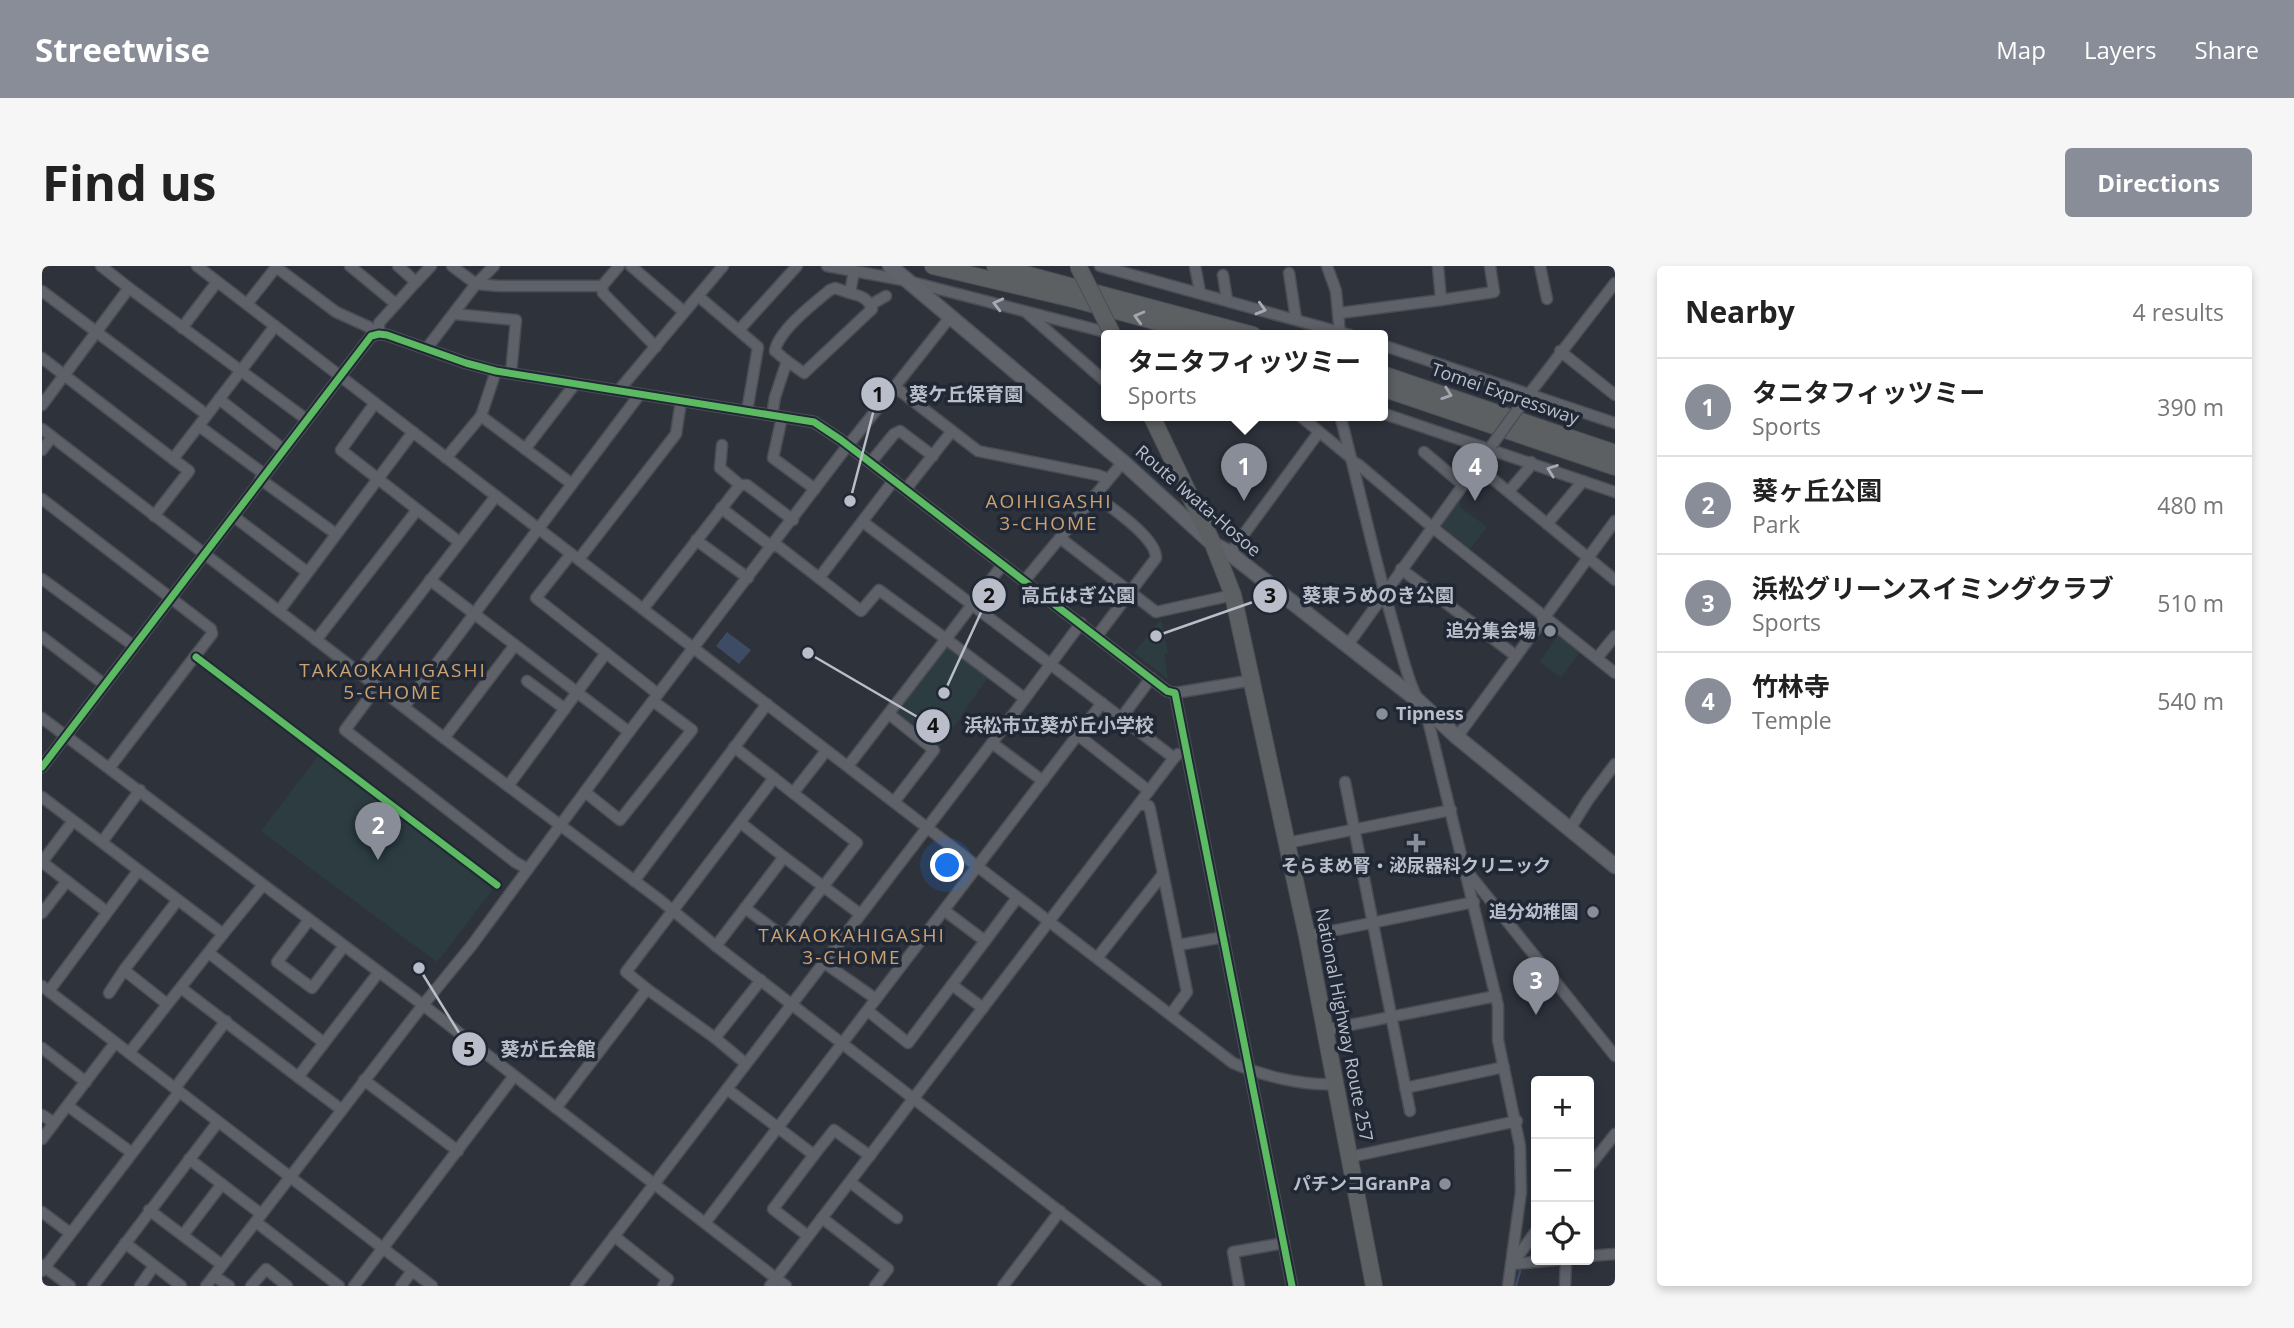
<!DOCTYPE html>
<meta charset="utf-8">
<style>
body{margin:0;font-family:"Open Sans","Noto Sans JP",sans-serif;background:#f6f6f6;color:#222}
.controls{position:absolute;right:21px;bottom:21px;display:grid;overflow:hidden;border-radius:7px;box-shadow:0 4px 10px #0003}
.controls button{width:63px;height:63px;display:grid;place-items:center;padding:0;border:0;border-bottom:2px solid #e0e0e0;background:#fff;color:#222;font:35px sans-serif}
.you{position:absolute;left:906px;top:600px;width:24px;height:24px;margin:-18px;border:5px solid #fff;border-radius:50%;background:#1a73e8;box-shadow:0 0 0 10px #1a73e833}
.badge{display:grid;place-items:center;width:46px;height:46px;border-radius:50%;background:#898d98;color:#fff;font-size:23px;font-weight:700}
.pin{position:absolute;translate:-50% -58px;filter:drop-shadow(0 2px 4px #0008)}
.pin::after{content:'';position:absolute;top:37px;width:24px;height:21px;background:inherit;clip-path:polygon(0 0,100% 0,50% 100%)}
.popup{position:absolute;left:1059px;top:64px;width:287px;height:91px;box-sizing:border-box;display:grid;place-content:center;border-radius:7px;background:#fff;filter:drop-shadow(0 2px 5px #0005);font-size:23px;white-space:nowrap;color:#767676}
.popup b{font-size:26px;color:#222}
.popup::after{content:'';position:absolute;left:50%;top:100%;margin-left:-14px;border:14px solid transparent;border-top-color:#fff}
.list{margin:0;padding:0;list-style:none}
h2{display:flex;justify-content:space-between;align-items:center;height:91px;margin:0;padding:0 28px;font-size:30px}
h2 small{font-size:23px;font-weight:400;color:#767676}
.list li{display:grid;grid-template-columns:46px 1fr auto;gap:21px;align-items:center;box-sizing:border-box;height:98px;padding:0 28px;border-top:2px solid #e0e0e0}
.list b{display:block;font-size:26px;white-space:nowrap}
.list p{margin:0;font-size:23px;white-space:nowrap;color:#767676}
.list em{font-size:23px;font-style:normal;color:#767676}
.icon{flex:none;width:38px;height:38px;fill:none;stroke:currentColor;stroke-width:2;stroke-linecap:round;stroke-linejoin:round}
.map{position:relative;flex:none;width:1573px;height:1020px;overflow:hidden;border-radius:7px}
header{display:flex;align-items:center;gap:42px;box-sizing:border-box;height:98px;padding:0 35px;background:#898d98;color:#fff}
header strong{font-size:33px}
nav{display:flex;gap:38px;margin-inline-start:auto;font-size:24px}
.intro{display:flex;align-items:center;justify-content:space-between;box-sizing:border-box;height:168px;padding:0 42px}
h1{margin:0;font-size:49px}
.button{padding:18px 32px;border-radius:7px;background:#898d98;color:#fff;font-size:24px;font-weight:700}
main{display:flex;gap:42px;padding:0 42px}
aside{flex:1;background:#fff;border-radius:7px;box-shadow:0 4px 10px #0003}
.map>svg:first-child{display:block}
</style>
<header>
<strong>Streetwise</strong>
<nav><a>Map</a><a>Layers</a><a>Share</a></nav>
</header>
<div class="intro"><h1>Find us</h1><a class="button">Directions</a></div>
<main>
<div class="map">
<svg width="1573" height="1020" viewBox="0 0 1573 1020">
<rect width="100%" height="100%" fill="#2e323b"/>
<g fill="#2c3c41">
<path d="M1415,235L1419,238L1418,241L1445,261L1428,283L1397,258Z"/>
<path d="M1119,353L1126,387L1122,388L1126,413L1092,387Z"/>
<path d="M1516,369L1538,386L1519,411L1498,396Z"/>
<path d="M904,380H908L947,410L897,482L855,450V443Z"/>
<path d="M276,490L452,622L395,696L219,565Z"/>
</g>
<path fill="#3e4b64" d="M685,366L709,384L697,398L674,380Z"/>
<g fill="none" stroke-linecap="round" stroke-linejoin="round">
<path stroke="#3e4b64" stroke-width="2.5" d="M1474,1020L1478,1005"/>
<defs>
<g id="minor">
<path d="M59,0L87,22"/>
<path d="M155,0L1191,797C1221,810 1261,820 1294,818"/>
<path d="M308,0L354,38"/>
<path d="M410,0L434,18L457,20H560L561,27L614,81"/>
<path d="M589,0L641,45"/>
<path d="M785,0L866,15L1071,68"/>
<path d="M1058,0L1308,69"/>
<path d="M1153,0L1158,26"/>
<path d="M1285,0L1294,25L1298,69"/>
<path d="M1498,0L1505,33"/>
<path d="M234,1L294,46L327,61L333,69"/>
<path d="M1247,7L1254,53"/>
<path d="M1181,9L1185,34"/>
<path d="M374,16L389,0"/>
<path d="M560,20L577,0"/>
<path d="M0,25L165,149L233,60"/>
<path d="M656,30L716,81L705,145"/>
<path d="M1399,34L1452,26L1448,0"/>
<path d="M205,38L235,0"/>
<path d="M828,39L844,30"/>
<path d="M984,46L1064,116"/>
<path d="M1298,47L1399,34L1396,0"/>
<path d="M412,48L474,54L469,107"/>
<path d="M140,62L175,16"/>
<path d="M697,64L755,0"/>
<path d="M337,68V57L374,16L356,0"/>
<path d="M1340,79L1573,157"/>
<path d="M385,82L434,18L452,0"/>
<path d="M1518,85L1573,129"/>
<path d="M0,92L131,193L165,149"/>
<path d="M745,95L762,107L830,43C826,32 819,30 808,27"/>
<path d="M853,121L936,185L1056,209L1066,213"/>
<path d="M577,124L681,0"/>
<path d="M1484,132L1573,17"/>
<path d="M177,133L241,183"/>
<path d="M333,137L299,184L417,276"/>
<path d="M0,139L87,22L264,153"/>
<path d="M1340,147L1573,226"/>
<path d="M730,149L733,131L745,95L733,85C736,65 772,37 788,24L793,22L808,27L812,5"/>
<path d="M1257,149L1309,192"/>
<path d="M1298,149C1316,217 1331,286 1350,354C1360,387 1366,421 1385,450L1456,740V774L1478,880L1479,926L1466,1020"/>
<path d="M439,150L530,218"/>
<path d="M740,151L731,192L773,223"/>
<path d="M157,160L222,208"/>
<path d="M0,163L402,472L618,634L674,680L1114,1020"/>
<path d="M680,179L678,202L698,219"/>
<path d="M483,183L533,118"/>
<path d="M0,184L10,171"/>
<path d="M1382,186L1421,219"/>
<path d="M404,192L439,150L454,105"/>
<path d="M1310,195L1317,199L1390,261L1573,407"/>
<path d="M829,196L852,168L858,165L891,190"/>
<path d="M1435,200L1573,314"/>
<path d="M218,213L294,268"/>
<path d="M864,223L910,165"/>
<path d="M1467,225L1486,203L1489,196"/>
<path d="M1053,229C1070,243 1114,271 1114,292L1055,370"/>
<path d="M0,233L169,363L170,368L68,501"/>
<path d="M679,242L730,281"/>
<path d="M112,250L147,205L131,193"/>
<path d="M191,250L265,306"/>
<path d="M821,256L1132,492L1136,488"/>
<path d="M1505,258L1541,215"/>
<path d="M1018,272L1114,346L1191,329"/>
<path d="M654,274L706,312"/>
<path d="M732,277L777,312L852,214"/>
<path d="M1188,287L1277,166"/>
<path d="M529,288L494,332L616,428"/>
<path d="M537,293L634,168L639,135"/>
<path d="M961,298L904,373L982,432"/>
<path d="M1359,303L1474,390"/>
<path d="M777,312L819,345L837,324L904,373L806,500"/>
<path d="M0,313L92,380"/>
<path d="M388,314L587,466"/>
<path d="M983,314L1081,196"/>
<path d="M601,343L698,219H705L751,254"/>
<path d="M237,345L371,166"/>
<path d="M0,371L63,419"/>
<path d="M274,374L375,244"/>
<path d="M1305,380L1450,179"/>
<path d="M1555,392L1573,370"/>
<path d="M317,406L454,230"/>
<path d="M485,415L523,443"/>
<path d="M335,421L303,464L473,596L486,603"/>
<path d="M1133,427L1211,414"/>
<path d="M362,441L598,128"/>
<path d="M847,448L892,484L852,536"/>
<path d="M1080,451L1109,412"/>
<path d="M0,452L381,739L744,1020"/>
<path d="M1037,470L1107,525"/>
<path d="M1415,471L1573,255"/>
<path d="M402,472L473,379"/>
<path d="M950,477L1001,515"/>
<path d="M0,501L329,70L337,68L345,69L424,97L454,105L772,156L799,174L1125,425L1133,427L1250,1020"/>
<path d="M732,512L751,527L784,485"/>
<path d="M1303,516L1368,845"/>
<path d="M466,520L564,387"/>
<path d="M543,526L578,554L650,464L611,435"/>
<path d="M0,531L181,668L87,787"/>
<path d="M1097,538L1107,540L1108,543L1145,726L1129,748"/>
<path d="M699,557L742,591L703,642L742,671L815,577L751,527"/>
<path d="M1528,563L1546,534L1573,498"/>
<path d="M60,576L98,524"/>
<path d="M1245,577L1409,544"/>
<path d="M742,591L818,648"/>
<path d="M0,596L65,646"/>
<path d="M0,596L31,555"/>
<path d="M1428,609L1573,790"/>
<path d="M592,615L725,438"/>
<path d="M903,645L943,675L975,632"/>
<path d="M0,647L25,615"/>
<path d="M267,654L235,696L270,722L302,680"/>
<path d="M181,668L221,619"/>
<path d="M1265,670L1432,636"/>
<path d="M1136,679L1182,671"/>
<path d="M674,680L703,642"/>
<path d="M167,687L282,777L337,706"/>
<path d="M1055,692L1121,608"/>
<path d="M781,696L834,733"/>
<path d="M910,719L941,742"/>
<path d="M0,720L390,1020"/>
<path d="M139,722L256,811L282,777"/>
<path d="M605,723L673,772L703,797"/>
<path d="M7,725L96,605"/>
<path d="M67,727L82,704"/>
<path d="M125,738L82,704L135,635"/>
<path d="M826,745L866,777L943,675"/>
<path d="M1283,764L1454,730"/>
<path d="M673,772L719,714"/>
<path d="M0,782L44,816"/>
<path d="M256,811L300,844"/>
<path d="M322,814L416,885"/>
<path d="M133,822L184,755"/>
<path d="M1363,822L1462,801"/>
<path d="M685,823L772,889L792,864L828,890"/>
<path d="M26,840L90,887"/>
<path d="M514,842L605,723L584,706L732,512L692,481"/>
<path d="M0,849L12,857L73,777"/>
<path d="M0,873L12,857"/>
<path d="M1308,891L1475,855"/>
<path d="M147,893L219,948"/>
<path d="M1547,901L1573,868"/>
<path d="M808,916L855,952"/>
<path d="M107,944L180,999"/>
<path d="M0,946L28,967"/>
<path d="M780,952L846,1003L833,1020"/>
<path d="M214,956L297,1020"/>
<path d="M663,957L1060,437"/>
<path d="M141,969L180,918"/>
<path d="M572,970L626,1013L621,1020"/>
<path d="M766,970L731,943L772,889"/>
<path d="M83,977L139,1020"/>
<path d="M1547,990L1573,988"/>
<path d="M1474,993L1494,965"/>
<path d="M1471,998L1514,994"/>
<path d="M0,999L28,1020"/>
<path d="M0,1005L137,826"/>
<path d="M172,1010L187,1020"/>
<path d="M51,1020L176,856"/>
<path d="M98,1020L112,1000"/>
<path d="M164,1020L381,739L430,679L587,466L800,187L909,50"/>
<path d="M209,1020L224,1003L245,1020"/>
<path d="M312,1020L472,810"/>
<path d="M359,1020L370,1005"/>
<path d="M534,1020L950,477L1039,357"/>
<path d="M728,1020L1132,492"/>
<path d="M961,1020L1018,945"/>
<path d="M1197,1020L1191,986L1242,977"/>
<path d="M1523,1020L1524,994"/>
</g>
<path id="major" d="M848,0L1081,196L1171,278L1186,286L1374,433L1415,471L1573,600"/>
<g id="highway">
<path d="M891,0L1035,34L1163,69"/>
<path d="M953,0L1211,69"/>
<path d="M1340,108L1573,187"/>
<path d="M1340,122L1573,201"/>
<path d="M1109,149L1171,278L1191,329L1265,670L1332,1020"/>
</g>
</defs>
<use href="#minor" stroke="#4a4d53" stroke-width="13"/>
<use href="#major" stroke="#4c4f57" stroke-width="17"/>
<use href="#highway" stroke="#4b4e56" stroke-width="18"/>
<use href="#minor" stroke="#5e6168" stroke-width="10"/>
<use href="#major" stroke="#60646a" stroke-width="14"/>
<use href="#highway" stroke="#5d6062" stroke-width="16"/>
<defs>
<path id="minor-bridge" d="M1450,179L1484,132"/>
<path id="highway-bridge" d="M1036,0L1070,67"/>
</defs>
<use href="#minor-bridge" stroke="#4a4d53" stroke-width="13" stroke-linecap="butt"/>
<use href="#highway-bridge" stroke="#4b4e56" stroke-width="18" stroke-linecap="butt"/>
<use href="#minor-bridge" stroke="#5e6168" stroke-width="10"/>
<use href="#highway-bridge" stroke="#5d6062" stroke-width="16"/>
<defs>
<g id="cycleway">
<path d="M154,391L455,619"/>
<path d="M0,501L329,70L337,68L345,69L424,97L454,105L772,156L799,174L1125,425L1133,427L1250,1020"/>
</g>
</defs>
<use href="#cycleway" stroke="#212835" stroke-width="11"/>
<use href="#cycleway" stroke="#5cba63" stroke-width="7"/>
</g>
<defs><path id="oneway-chevron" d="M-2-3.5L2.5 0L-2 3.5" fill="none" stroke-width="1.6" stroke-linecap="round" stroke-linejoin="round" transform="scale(1.75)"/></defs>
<g stroke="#a8abb6">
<use href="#oneway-chevron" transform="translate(956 38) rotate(-166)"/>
<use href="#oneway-chevron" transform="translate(1219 43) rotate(16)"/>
<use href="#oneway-chevron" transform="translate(1510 204) rotate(-160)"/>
</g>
<g stroke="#a3a6b0">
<use href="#oneway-chevron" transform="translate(1097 51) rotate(-165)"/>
<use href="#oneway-chevron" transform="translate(1405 128) rotate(19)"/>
</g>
<g fill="#898d98" stroke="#212835" stroke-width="2.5">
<circle cx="1508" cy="365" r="7"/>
<circle cx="1340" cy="448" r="7"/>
<path d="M1370.5 566.5h7v7h7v7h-7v7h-7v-7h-7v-7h7z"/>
<circle cx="1551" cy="646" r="7"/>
<circle cx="1403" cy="918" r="7"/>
</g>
<g text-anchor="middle" stroke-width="7" stroke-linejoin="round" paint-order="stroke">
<g font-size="18" fill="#babeca" stroke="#212835">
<text transform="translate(1463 128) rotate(19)" y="6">Tomei Expressway</text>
<text transform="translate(1156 235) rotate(41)" y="6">Route Iwata-Hosoe</text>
<text transform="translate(1302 759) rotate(79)" y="6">National Highway Route 257</text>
</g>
<g font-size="18" font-weight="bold" fill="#babeca" stroke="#212835" text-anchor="end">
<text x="1494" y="371">追分集会場</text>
<text x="1354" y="454" text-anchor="start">Tipness</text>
<text x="1374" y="606" text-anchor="middle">そらまめ腎・泌尿器科クリニック</text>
<text x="1537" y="652">追分幼稚園</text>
<text x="1389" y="924">パチンコGranPa</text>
</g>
<g font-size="19" letter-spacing="2" fill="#cda272" stroke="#212835">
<text x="1007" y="242">AOIHIGASHI<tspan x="1007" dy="22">3-CHOME</tspan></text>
<text x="351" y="411">TAKAOKAHIGASHI<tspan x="351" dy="22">5-CHOME</tspan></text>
<text x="810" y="676">TAKAOKAHIGASHI<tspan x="810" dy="22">3-CHOME</tspan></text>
</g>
</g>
<path fill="none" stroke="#babeca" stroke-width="2.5" d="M808 235L836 128M902 427L947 329M1114 370L1228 330M766 387L891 460M377 702L427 783"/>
<g fill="#babeca" stroke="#212835" stroke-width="2.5">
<circle cx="808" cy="235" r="7"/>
<circle cx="902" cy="427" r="7"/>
<circle cx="1114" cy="370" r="7"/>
<circle cx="766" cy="387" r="7"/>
<circle cx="377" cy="702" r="7"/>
<circle cx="836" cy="128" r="18"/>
<circle cx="947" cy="329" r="18"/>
<circle cx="1228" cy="330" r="18"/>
<circle cx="891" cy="460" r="18"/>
<circle cx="427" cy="783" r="18"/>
</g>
<g font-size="21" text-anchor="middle" font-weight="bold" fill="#111">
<text x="836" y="136">1</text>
<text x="947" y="337">2</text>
<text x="1228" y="337">3</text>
<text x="891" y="467">4</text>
<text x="427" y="791">5</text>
</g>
<g font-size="19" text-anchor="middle" font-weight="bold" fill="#babeca" stroke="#212835" stroke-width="7" stroke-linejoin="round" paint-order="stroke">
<text x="924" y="135">葵ケ丘保育園</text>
<text x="1036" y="336">高丘はぎ公園</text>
<text x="1336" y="336">葵東うめのき公園</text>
<text x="1017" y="466">浜松市立葵が丘小学校</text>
<text x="506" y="790">葵が丘会館</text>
</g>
</svg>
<div class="controls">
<button>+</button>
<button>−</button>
<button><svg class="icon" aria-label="locate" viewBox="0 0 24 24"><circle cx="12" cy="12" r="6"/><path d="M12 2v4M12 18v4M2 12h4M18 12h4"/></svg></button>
</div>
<div class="you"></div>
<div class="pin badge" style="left:1202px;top:235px">1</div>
<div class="popup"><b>タニタフィッツミー</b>Sports</div>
<div class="pin badge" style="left:336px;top:594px">2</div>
<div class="pin badge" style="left:1494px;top:749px">3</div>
<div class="pin badge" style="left:1433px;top:235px">4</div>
</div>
<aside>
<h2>Nearby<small>4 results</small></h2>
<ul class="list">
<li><span class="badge">1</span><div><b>タニタフィッツミー</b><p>Sports</p></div><em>390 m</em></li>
<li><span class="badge">2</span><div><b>葵ヶ丘公園</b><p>Park</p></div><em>480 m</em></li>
<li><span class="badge">3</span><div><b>浜松グリーンスイミングクラブ</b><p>Sports</p></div><em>510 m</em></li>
<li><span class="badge">4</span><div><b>竹林寺</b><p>Temple</p></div><em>540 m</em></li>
</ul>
</aside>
</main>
